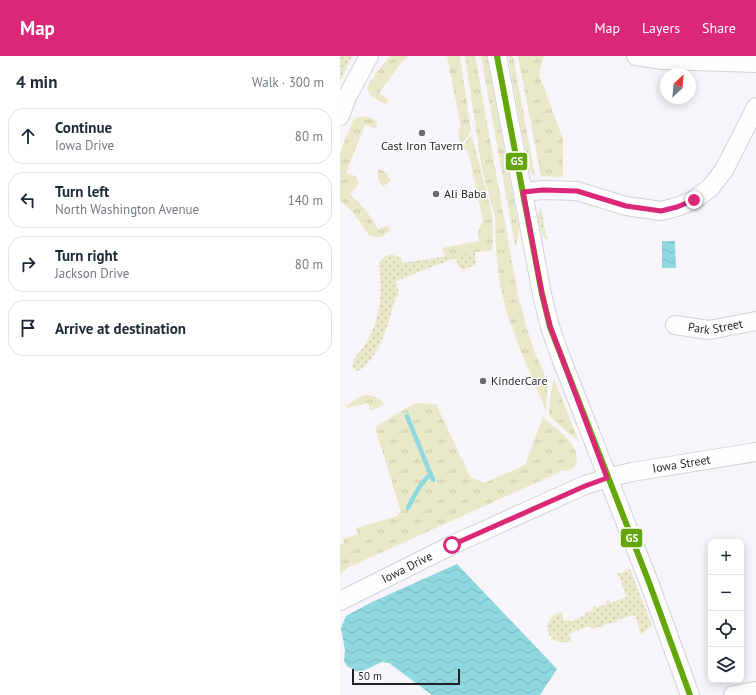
<!DOCTYPE html>
<meta charset="utf-8">
<style>
body{margin:0;font-family:"PT Sans",sans-serif;background:#f6f6f7;color:#1f2937}
.controls{position:absolute;right:12px;bottom:12px;display:grid;overflow:hidden;border-radius:8px;box-shadow:0 2px 10px #0003}
.controls button{width:36px;height:36px;display:grid;place-items:center;padding:0;border:0;border-bottom:1px solid #e0e1e3;background:#fff;color:#1f2937;font:20px sans-serif}
.compass{position:absolute;left:320px;top:12px;width:36px;height:36px;border-radius:50%;background:#fff;box-shadow:0 2px 10px #0003;rotate:26deg}
.scale{position:absolute;left:12px;bottom:10px;width:108px;box-sizing:border-box;padding-left:4px;border:2px solid #231f29;border-top:0;font-size:11px;line-height:14px;white-space:nowrap;color:#231f29;-webkit-text-stroke:3px #fff;paint-order:stroke}
.stop{position:absolute;width:12px;height:12px;margin:-9px;border:3px solid #db2777;border-radius:50%;background:#fff}
.stop.end{background:#db2777;border-color:#fff;box-shadow:0 1px 4px #0008}
.list{margin:0;padding:0;list-style:none}
h2{display:flex;justify-content:space-between;align-items:center;height:52px;margin:0;padding:0 16px;font-size:17px}
h2 small{font-size:13px;font-weight:400;color:#747a83}
.list li{display:grid;grid-template-columns:26px 1fr auto;gap:12px;align-items:center;box-sizing:border-box;height:56px;margin:0 8px 8px;padding:0 8px;border:1px solid #e0e1e3;border-radius:16px}
.list b{display:block;font-size:15px;white-space:nowrap}
.list p{margin:0;font-size:13px;white-space:nowrap;color:#747a83}
.list em{font-size:13px;font-style:normal;color:#747a83}
.icon{flex:none;width:22px;height:22px;fill:none;stroke:currentColor;stroke-width:2;stroke-linecap:round;stroke-linejoin:round}
.map{position:relative;flex:none;width:416px;height:639px;overflow:hidden}
header{display:flex;align-items:center;gap:24px;box-sizing:border-box;height:56px;padding:0 20px;background:#db2777;color:#fff}
header strong{font-size:19px}
nav{display:flex;gap:22px;margin-inline-start:auto;font-size:14px}
main{display:flex}
aside{flex:1;background:#fff}
.map>svg:first-child{display:block}
</style>
<header>
<strong>Map</strong>
<nav><a>Map</a><a>Layers</a><a>Share</a></nav>
</header>
<main>
<aside>
<h2>4 min<small>Walk · 300 m</small></h2>
<ul class="list">
<li><svg class="icon" aria-label="ahead" viewBox="0 0 24 24"><path d="M12 20V5M6 11l6-6 6 6"/></svg><div><b>Continue</b><p>Iowa Drive</p></div><em>80 m</em></li>
<li><svg class="icon" aria-label="left" viewBox="0 0 24 24"><path d="M17 20v-9H6M10 6l-5 5 5 5"/></svg><div><b>Turn left</b><p>North Washington Avenue</p></div><em>140 m</em></li>
<li><svg class="icon" aria-label="right" viewBox="0 0 24 24"><path d="M7 20v-9h11M14 6l5 5-5 5"/></svg><div><b>Turn right</b><p>Jackson Drive</p></div><em>80 m</em></li>
<li><svg class="icon" aria-label="arrive" viewBox="0 0 24 24"><path d="M6 21V4h12l-3 4 3 4H6"/></svg><div><b>Arrive at destination</b></div></li>
</ul>
</aside>
<div class="map">
<svg width="416" height="639" viewBox="0 0 416 639">
<defs>
<pattern id="grass-tufts" width="24" height="20" patternUnits="userSpaceOnUse"><rect width="24" height="20" fill="#e8e9c8"/><path d="M3 7l-1-3M5 7V3M7 7l1-3M15 17l-1-3M17 17v-4M19 17l1-3" fill="none" stroke="#c7c7ac"/></pattern>
<pattern id="park-dots" width="8" height="8" patternUnits="userSpaceOnUse"><rect width="8" height="8" fill="#e8e9c8"/><path d="M2 2h.1M6 6h.1" fill="none" stroke="#c7c7ac" stroke-width="1.8" stroke-linecap="round"/></pattern>
<pattern id="water-waves" width="16" height="10" patternUnits="userSpaceOnUse"><rect width="16" height="10" fill="#90d8df"/><path d="M0 5q4-4 8 0t8 0" fill="none" stroke="#7cb9bf"/></pattern>
</defs>
<rect width="100%" height="100%" fill="#f7f5fa"/>
<g fill="url(#grass-tufts)">
<path d="M50,0H69L61,7L39,37L49,44L47,47L44,48L31,40L27,32L35,19Z"/>
<path d="M107,0H120L131,75L124,85L120,86L118,73L121,72Z"/>
<path d="M125,0H135L178,239L187,273L195,297L208,326L206,355L180,293L167,257L160,229L156,195L155,160L142,113Z"/>
<path d="M141,0H147L179,174L176,190H175Z"/>
<path d="M168,0H173L195,120L191,118L187,105L189,104L188,97H186Z"/>
<path d="M178,0H204L199,18L223,83V121L201,120Z"/>
<path d="M22,60C29,62 38,62 37,71L34,72L25,69L6,117L16,120L19,128L10,138L26,154L38,173L49,169C51,180 38,184 29,179L15,159L0,144V96L13,65L16,62Z"/>
<path d="M132,80L152,157L153,185L152,195L135,196L105,201L102,192L139,185L138,173L140,171L143,164L128,96L123,91L129,81Z"/>
<path d="M38,113L48,117L47,119L51,124L43,131L38,124Z"/>
<path d="M214,322L238,384L240,387L209,360L210,343Z"/>
<path d="M25,339C33,339 40,341 44,348L31,355L28,347L7,352L6,350L19,341Z"/>
<path d="M75,347L96,348L130,421L144,427L185,409L203,361C214,371 245,392 235,409C232,414 227,415 222,415L9,511L0,518V489L4,487L3,483L18,478L16,472L58,460V457L61,456L35,371Z"/>
</g>
<g fill="url(#park-dots)">
<path d="M0,0H12L0,25Z"/>
<path d="M201,152L207,184C200,177 194,162 201,152Z"/>
<path d="M135,196L136,208L124,214L119,211L115,202L56,225L59,239L56,241C52,250 51,259 48,268C44,282 31,309 18,315L14,313C9,305 18,299 23,292C42,262 42,240 39,206L46,200L51,198L61,202L62,207Z"/>
<path d="M290,513L312,570L301,579L298,571H299L295,559L294,560L293,559L277,564V566L274,567V566L263,569V571L260,572L259,571L252,573L250,570L234,575V576L229,578L231,585C208,593 197,564 221,556L224,565L229,564L230,566L246,559L245,557L253,554V551L256,550L257,552L267,548L266,546L269,544L271,547L287,541L281,527L282,526L277,518Z"/>
</g>
<g fill="url(#water-waves)">
<path d="M322,185H335L336,212H322Z"/>
<path d="M117,508L217,613L200,639H92L49,607L42,606L19,617L7,610L4,605L5,594L1,572L6,560L32,546Z"/>
</g>
<g fill="none" stroke-linecap="round" stroke-linejoin="round">
<g stroke="#90d8df" stroke-width="4.5">
<path d="M67,360L93,424"/>
<path d="M68,452C74,440 80,427 91,418"/>
</g>
<defs>
<g id="minor">
<path d="M157,0L202,238L210,271L221,302L310,529L350,639"/>
<path d="M296,0L323,4L416,7"/>
<path d="M0,60L7,41L29,0"/>
<path d="M183,136L203,134L237,135L286,150L321,155L337,151L354,144L370,132L384,114L416,51"/>
<path id="s1" d="M335,269L369,274L416,265"/>
<path id="s2" d="M0,545L112,489L245,429L267,422L292,416L416,396"/>
<path d="M393,639L416,635"/>
</g>
</defs>
<use href="#minor" stroke="#d4d1d9" stroke-width="20"/>
<use href="#minor" stroke="#fefefe" stroke-width="18"/>
<defs>
<path id="bus-1" d="M157,0L202,238L210,271L310,529L350,639"/>
</defs>
<use href="#bus-1" stroke="#fff" stroke-width="9"/>
<use href="#bus-1" stroke="#64a70b" stroke-width="6"/>
</g>
<g fill="none" stroke-linecap="round" stroke-linejoin="round">
<path stroke="#db2777" stroke-width="5" d="M112,489L245,430L267,422L210,270L202,238L183,136L203,134L237,135L286,150L321,155L337,151L354,144"/>
</g>
<g fill="#6d6a72" stroke="#fff" stroke-width="1.5">
<circle cx="82" cy="77" r="4"/>
<circle cx="96" cy="138" r="4"/>
<circle cx="143" cy="325" r="4"/>
</g>
<g text-anchor="middle" stroke-width="3" stroke-linejoin="round" paint-order="stroke">
<g font-size="12" fill="#231f29" stroke="#fff" text-anchor="start">
<text x="82" y="94" text-anchor="middle">Cast Iron Tavern</text>
<text x="104" y="142">Ali Baba</text>
<text x="151" y="329">KinderCare</text>
</g>
<g font-size="12" fill="#231f29" stroke="#fff">
<text dy="4" stroke="none"><textPath href="#s1" startOffset="41">Park Street</textPath></text>
<text dy="4" stroke="none"><textPath href="#s2" startOffset="370">Iowa Street</textPath></text>
<text dy="4" stroke="none"><textPath href="#s2" startOffset="75">Iowa Drive</textPath></text>
</g>
</g>
<g stroke="#fff" stroke-width="1.5">
<rect x="165" y="96" width="23" height="19" rx="4" fill="#64a70b"/>
<rect x="280" y="472" width="23" height="20" rx="4" fill="#64a70b"/>
</g>
<g font-size="11" text-anchor="middle" font-weight="bold" fill="#fff">
<text x="177" y="109">GS</text>
<text x="292" y="486">GS</text>
</g>
</svg>
<div class="controls">
<button>+</button>
<button>−</button>
<button><svg class="icon" aria-label="locate" viewBox="0 0 24 24"><circle cx="12" cy="12" r="6"/><path d="M12 2v4M12 18v4M2 12h4M18 12h4"/></svg></button>
<button><svg class="icon" aria-label="layers" viewBox="0 0 24 24"><path d="M12 4l9 5-9 5-9-5zM3 14l9 5 9-5"/></svg></button>
</div>
<svg class="compass" viewBox="-18 -18 36 36"><path d="M0-13l5 13h-10z" fill="#e53935"/><path d="M0 13l5-13h-10z" fill="#747a83"/></svg>
<div class="scale">50 m</div>
<div class="stop" style="left:112px;top:489px"></div>
<div class="stop end" style="left:354px;top:144px"></div>
</div>
</main>
